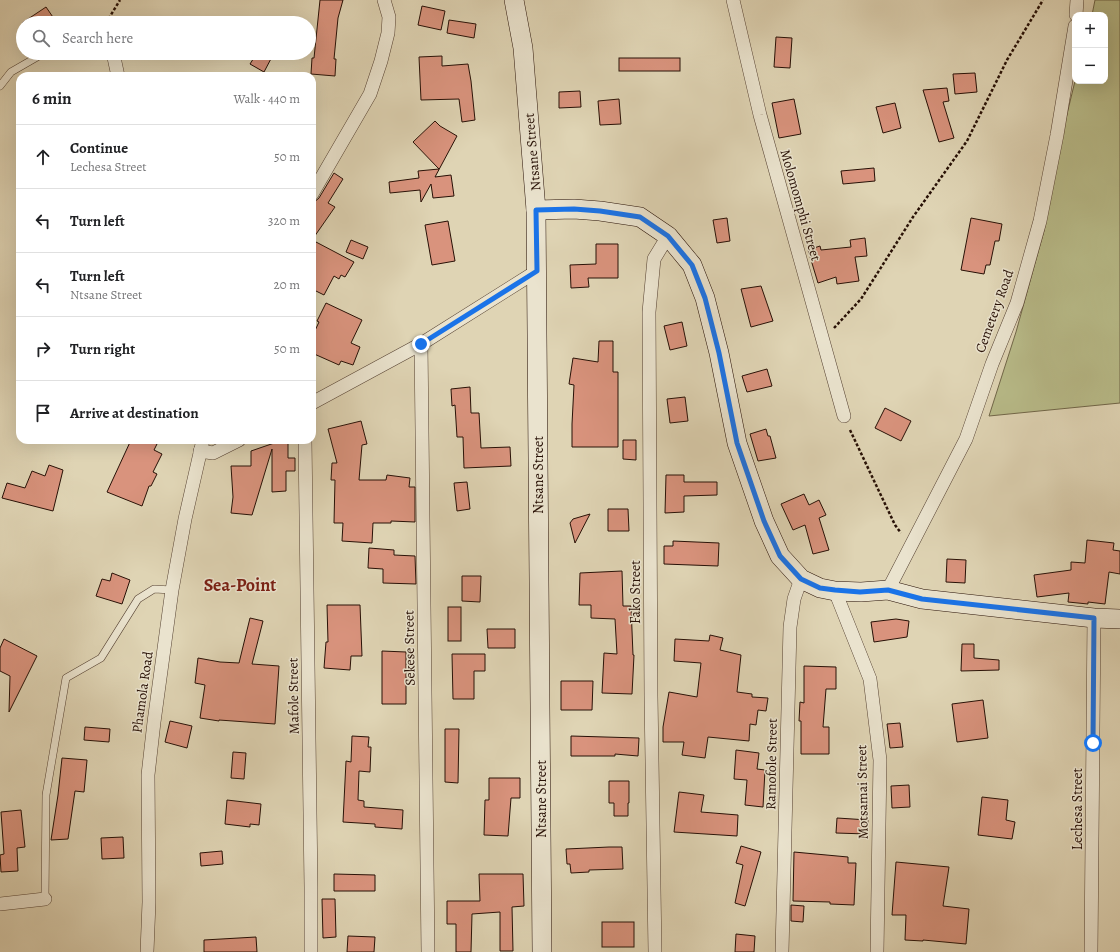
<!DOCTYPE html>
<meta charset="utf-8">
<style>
body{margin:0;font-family:Alegreya,serif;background:#f6f6f6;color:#202124}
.controls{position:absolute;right:12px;top:12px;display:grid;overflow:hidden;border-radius:8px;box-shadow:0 4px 16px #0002}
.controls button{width:36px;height:36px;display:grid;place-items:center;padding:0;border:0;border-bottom:1px solid #e0e0e0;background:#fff;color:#202124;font:20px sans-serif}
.stop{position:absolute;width:12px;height:12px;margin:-9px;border:3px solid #1a73e8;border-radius:50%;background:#fff}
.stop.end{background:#1a73e8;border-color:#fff;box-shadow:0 1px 4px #0008}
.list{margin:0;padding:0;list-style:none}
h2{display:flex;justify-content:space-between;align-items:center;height:52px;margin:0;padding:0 16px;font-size:17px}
h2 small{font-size:13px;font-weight:400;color:#757577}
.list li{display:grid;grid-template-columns:26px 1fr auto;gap:12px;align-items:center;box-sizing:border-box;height:64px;padding:0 16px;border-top:1px solid #e0e0e0}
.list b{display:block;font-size:15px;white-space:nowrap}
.list p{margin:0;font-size:13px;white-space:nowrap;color:#757577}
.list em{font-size:13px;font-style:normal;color:#757577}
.icon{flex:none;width:22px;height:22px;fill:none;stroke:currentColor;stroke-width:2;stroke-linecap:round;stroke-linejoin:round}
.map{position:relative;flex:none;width:1120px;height:952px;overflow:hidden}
.search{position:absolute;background:#fff;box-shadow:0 4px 16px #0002;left:16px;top:16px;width:300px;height:44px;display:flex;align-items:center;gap:10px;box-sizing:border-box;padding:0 14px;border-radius:22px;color:#757577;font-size:15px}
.panel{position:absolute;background:#fff;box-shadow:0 4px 16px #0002;left:16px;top:72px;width:300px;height:372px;border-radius:12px}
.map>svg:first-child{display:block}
</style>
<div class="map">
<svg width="1120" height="952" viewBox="0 0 1120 952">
<rect width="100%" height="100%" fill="#dfd4b4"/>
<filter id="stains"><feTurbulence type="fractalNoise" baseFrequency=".005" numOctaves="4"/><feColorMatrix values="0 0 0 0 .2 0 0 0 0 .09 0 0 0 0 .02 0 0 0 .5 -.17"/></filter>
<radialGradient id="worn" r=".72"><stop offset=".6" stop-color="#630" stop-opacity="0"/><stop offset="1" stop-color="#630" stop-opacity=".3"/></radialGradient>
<path fill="#b8bb89" stroke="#706648" d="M1095,0H1120V403L989,416L1016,332L1044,231L1062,135L1075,81H1105V15H1092Z"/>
<g fill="#d9937d" stroke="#271006">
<path d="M320,0H343L338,18L334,59H336L335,76L311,74L312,58H314Z"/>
<path d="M422,6L445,11L441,30L418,25Z"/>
<path d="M46,7L57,23H22Z"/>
<path d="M449,20L476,24L474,38L447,33Z"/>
<path d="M776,37L792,38L790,68L774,67Z"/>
<path d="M257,53H274L264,72L250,64Z"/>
<path d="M442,56V66L468,64L471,81L475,120L462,122L459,99L421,100L419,57Z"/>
<rect x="619" y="58" width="61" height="13"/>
<path d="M975,73L977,92L955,94L953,74Z"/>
<path d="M947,88L949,101L943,102L954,138L939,142L923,90Z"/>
<path d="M580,91L581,107L559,108V92Z"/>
<path d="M619,99L621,124L600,125L598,101Z"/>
<path d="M794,99L801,134L779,138L772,103Z"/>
<path d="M895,103L901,128L883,133L876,107Z"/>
<path d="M435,121L440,126L457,136L435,177L451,175L454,196L433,198L431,184L421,202L420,190L390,193L389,182L419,178L418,171L439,169L413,142Z"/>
<path d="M874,168L875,181L843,184L841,171Z"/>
<path d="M334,173L343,179L328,203L335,207L312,240V204L319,198Z"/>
<path d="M727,218L730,241L717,243L713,220Z"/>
<path d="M971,218L1002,224L999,241H995L990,265H986L984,274L961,270Z"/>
<path d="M448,221L455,261L432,265L425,225Z"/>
<path d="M865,238L867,256L855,257L859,281L837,284L836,277L818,283L808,250L820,246L821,250L851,247L850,240Z"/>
<path d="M351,240L368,247L363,259L346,252Z"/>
<path d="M316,242L354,262L345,277L341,275L339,279L334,276L324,295L312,289V250Z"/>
<path d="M596,244H618V278H588L589,287L571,288L570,265L596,264Z"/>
<path d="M761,286L773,321L751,327L741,289Z"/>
<path d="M326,303L362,320L351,343L360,347L353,365L341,361L339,365L312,353V337L319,322L317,321Z"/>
<path d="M682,322L687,346L670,350L664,326Z"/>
<path d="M599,341H613V372H618V447H572V424L574,385L569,384L573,358L598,362Z"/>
<path d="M767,369L772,386L747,392L742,376Z"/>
<path d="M470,387L471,413H479L481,448L510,447L511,466L464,468L463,437H457L455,405L452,406L451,389Z"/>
<path d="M685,397L688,421L670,423L667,399Z"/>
<path d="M885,408L911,421L901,441L875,428Z"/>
<path d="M361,421L367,444L362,445L359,480H386L387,475L410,478L409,487H415V522L391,521V523H373L372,543L342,541L343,523H334L335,480H331L332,463H337L328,429Z"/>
<path d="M766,429L768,436H770L776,458L758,461L750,434Z"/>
<path d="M131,440H149L157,444L154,450L162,454L153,472L157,474L151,486H149L142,506L107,492Z"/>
<path d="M283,440H288V458H295V471H286V491L272,492V449L252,515L231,513L233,497L231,466H251V451Z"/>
<path d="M623,440H636V460L623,459Z"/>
<path d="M49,465L63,470L53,511L2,498L7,483L25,488L32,471L45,476Z"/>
<path d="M666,475H684V482H717V495L684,496V512L665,513Z"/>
<path d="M467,482L470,509L457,511L454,483Z"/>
<path d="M804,494L809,505L819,500L826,515L819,518L829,550L813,554L805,525L793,530L781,504Z"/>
<path d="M608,509H628L629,531H608Z"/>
<path d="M590,514L575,543L570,523L573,519Z"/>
<path d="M1087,540L1114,543L1113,550L1120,551V574L1109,572L1105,604L1088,602V604L1068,602L1069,593L1037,597L1034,575L1071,570V562L1085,563Z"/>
<path d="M673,541L719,543L718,566L664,564V546H673Z"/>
<path d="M369,548L394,550V555L415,556L416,584L383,583V569L368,568Z"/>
<path d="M947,559L966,560L965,583L946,582Z"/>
<path d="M622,571L623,606H631L633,655H634L632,694L602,693L604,653L617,654L615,619L591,618V605H579L580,573Z"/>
<path d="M112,573L130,580L122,604L96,596L102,579L110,581Z"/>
<path d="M462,576H481L480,602L462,601Z"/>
<path d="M327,605H360L362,656H351L350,670L324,668L326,642H328Z"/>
<rect x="448" y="607" width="13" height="34"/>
<path d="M250,618L263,621L252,664L279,666L275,724L219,720V721L200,718L205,685L195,683L198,658L220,662L239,663Z"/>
<path d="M896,619L909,621L907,637L874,642L871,622Z"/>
<path d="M487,629H515V648H488Z"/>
<path d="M710,635L723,638L720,650L741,655L737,692L752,694V697L768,698L766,711L758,710L756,725L750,724L749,741L708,737L705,758L682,755L684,742H663V727L669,692L697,697L701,663L674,661L675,639L709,641Z"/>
<path d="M4,639L37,656L9,712L10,676L0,671V648Z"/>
<path d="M962,644H974V658L999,660V670L961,671Z"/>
<path d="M382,651L406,652V704H382Z"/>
<path d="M452,654H485V671H474V699H453Z"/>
<path d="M804,666L836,667V689H826L823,727H829V754H801V721H799L800,702L804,703Z"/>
<path d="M561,681H593L592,710H561Z"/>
<path d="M983,700L988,738L957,742L952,704Z"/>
<path d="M170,721L192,726L187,748L165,742Z"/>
<path d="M900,723L903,747L890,748L887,724Z"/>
<path d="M85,727L110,729L109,742L84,740Z"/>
<path d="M445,729H459L458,783L445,782Z"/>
<path d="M352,736L369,737L368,747H371L370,772L359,771L358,800L364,801V807L403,810L402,829L375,827V824L343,822L346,761L351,762Z"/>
<path d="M571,736L639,738L638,756L615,754V756H571Z"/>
<path d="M736,750L759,753L757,769L765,770L763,807L745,805L747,780L734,779Z"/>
<path d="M233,752L246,753L244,779L231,778Z"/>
<path d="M62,758L87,760L84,792L75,791L68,839L51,840L58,795Z"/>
<path d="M489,778H520V798H511L508,836L484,835L485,800H489Z"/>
<path d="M609,781H629V803H628V816H614V803H609Z"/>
<path d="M909,785L910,807L892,808L891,786Z"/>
<path d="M679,792L704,795L701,812L738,815L737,836L674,832Z"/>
<path d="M982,797L1008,800L1006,820L1015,822L1012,839L978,835Z"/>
<path d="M227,800L261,804L259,825L250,824V827L225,824Z"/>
<path d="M21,810L25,847L17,848L18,871L1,872L0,855L4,854L1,812Z"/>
<path d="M837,818L868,820L867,834L836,833Z"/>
<path d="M123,837L124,858L102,859L101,838Z"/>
<path d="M741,846L761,852L745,906L735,903L743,865L736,863Z"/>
<path d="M609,847H622L623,869L589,870V872L571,873L570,864H567L566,849Z"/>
<path d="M222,851L223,864L201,866L200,853Z"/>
<path d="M794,852L848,857V863H856L854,905L830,904V902L793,901Z"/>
<path d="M896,862L949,867L943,906L969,909L966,944L923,940V941L905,940L906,915H892Z"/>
<path d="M334,874L375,875V891H334Z"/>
<path d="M479,874H523L524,906L512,907L513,951H500V912L472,914L471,952H456V924H447V901H480Z"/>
<path d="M322,899H335L336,937L323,938Z"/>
<path d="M791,905L804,906L803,922L791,921Z"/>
<rect x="602" y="922" width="32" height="25"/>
<path d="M736,934L755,936L754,952H735Z"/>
<path d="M348,936L375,937L374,952H347Z"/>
<path d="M256,937L257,952H204V940Z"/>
</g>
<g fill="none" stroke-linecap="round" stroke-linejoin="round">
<defs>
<g id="lane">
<path d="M0,86L11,72L44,53"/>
<path d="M45,899L46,795L66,678L101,658L138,599L154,589L172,590"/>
</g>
<g id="street">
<path d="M733,0L760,115L844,416"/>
<path d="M1076,15L1077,0"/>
<path d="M113,53L118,76"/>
<path d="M312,194L370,94L381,61L388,33L389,17L384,0"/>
<path d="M421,344L428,952"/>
<path d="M312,403L421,344L537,271"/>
<path d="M305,440L311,887V952"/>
<path d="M200,451L213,453L239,440"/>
<path d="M888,590L966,439L992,364L1017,303L1040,221L1057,135L1075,26"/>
<path d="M835,591L870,679L880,760L877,952"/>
<path d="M0,904L45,899"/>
<path d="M147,952L149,902L148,775L154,722L172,590L185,519L203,440"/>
<path d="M655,952L651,696L649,312L654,259L668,236"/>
<path d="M782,952L790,627L794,599L801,579"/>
<path d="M1091,952L1094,618"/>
</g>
<g id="secondary">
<path d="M514,0L523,48L536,210L542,952"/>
<path d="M536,210L574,209L600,211L640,217L668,236L692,265L705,298L719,353L737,443L764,521L780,556L801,579L820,588L835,591L861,592L888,590L922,599L1094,618L1120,619"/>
</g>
</defs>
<use href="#lane" stroke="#554132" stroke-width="8"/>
<use href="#street" stroke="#554132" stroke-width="14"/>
<use href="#secondary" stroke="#271006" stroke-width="20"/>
<g stroke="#271006" stroke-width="2.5" stroke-dasharray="3 2" stroke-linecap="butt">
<path d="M106,23L120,0"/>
<path d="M834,328L861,299L913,217L967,141L1007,60L1043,0"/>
<path d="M850,430L895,525L901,533"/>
</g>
<use href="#lane" stroke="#eae3ce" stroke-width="7"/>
<use href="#street" stroke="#eae3ce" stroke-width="13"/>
<use href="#secondary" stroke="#eae3ce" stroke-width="19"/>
</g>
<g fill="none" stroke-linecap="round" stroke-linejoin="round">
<path stroke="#1a73e8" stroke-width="5" d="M421,344L537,271L536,210L574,209L600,211L640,217L668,236L692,265L705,298L719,353L737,443L764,521L780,556L801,579L820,588L835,590L860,592L888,590L922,599L1094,618L1093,743"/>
</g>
<g text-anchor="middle" stroke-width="3" stroke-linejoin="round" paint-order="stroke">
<g font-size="14" fill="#271006" stroke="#eae3ce">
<text transform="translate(532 152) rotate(-95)" y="5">Ntsane Street</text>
<text transform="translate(801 205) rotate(74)" y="5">Molomomphi Street</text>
<text transform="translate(994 311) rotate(-70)" y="5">Cemetery Road</text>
<text transform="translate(538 475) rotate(-90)" y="5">Ntsane Street</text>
<text transform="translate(635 592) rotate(-90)" y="5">Fako Street</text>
<text transform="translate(409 648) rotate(-91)" y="5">Sekese Street</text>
<text transform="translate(142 692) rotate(-82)" y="5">Phamola Road</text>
<text transform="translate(293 696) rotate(-91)" y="5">Mafole Street</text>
<text transform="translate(771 764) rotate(-89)" y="5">Ramofole Street</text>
<text transform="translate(862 792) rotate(-91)" y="5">Motsamai Street</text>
<text transform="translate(541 799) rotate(-90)" y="5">Ntsane Street</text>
<text transform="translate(1077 809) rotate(-90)" y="5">Lechesa Street</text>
</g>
<g font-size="18" font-weight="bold" fill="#7a1f14" stroke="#eae3ce">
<text x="240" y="591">Sea-Point</text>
</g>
</g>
<rect width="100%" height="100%" filter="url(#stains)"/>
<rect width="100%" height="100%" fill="url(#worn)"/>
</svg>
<div class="controls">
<button>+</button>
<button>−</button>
</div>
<div class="stop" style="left:1093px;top:743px"></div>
<div class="stop end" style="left:421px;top:344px"></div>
<div class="search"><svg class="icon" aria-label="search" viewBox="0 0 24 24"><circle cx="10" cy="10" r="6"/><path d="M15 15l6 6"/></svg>Search here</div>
<section class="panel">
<h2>6 min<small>Walk · 440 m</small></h2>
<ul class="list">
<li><svg class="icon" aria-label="ahead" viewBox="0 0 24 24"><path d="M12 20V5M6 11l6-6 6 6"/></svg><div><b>Continue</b><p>Lechesa Street</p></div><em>50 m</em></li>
<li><svg class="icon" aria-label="left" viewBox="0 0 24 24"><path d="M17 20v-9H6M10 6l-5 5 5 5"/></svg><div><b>Turn left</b></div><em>320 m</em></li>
<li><svg class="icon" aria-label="left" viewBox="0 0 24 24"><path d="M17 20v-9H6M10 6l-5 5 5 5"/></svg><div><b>Turn left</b><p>Ntsane Street</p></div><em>20 m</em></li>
<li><svg class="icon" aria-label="right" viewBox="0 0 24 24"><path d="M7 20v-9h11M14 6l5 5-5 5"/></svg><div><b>Turn right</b></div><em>50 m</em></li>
<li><svg class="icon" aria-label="arrive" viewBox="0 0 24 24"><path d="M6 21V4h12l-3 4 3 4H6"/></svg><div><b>Arrive at destination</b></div></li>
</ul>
</section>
</div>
